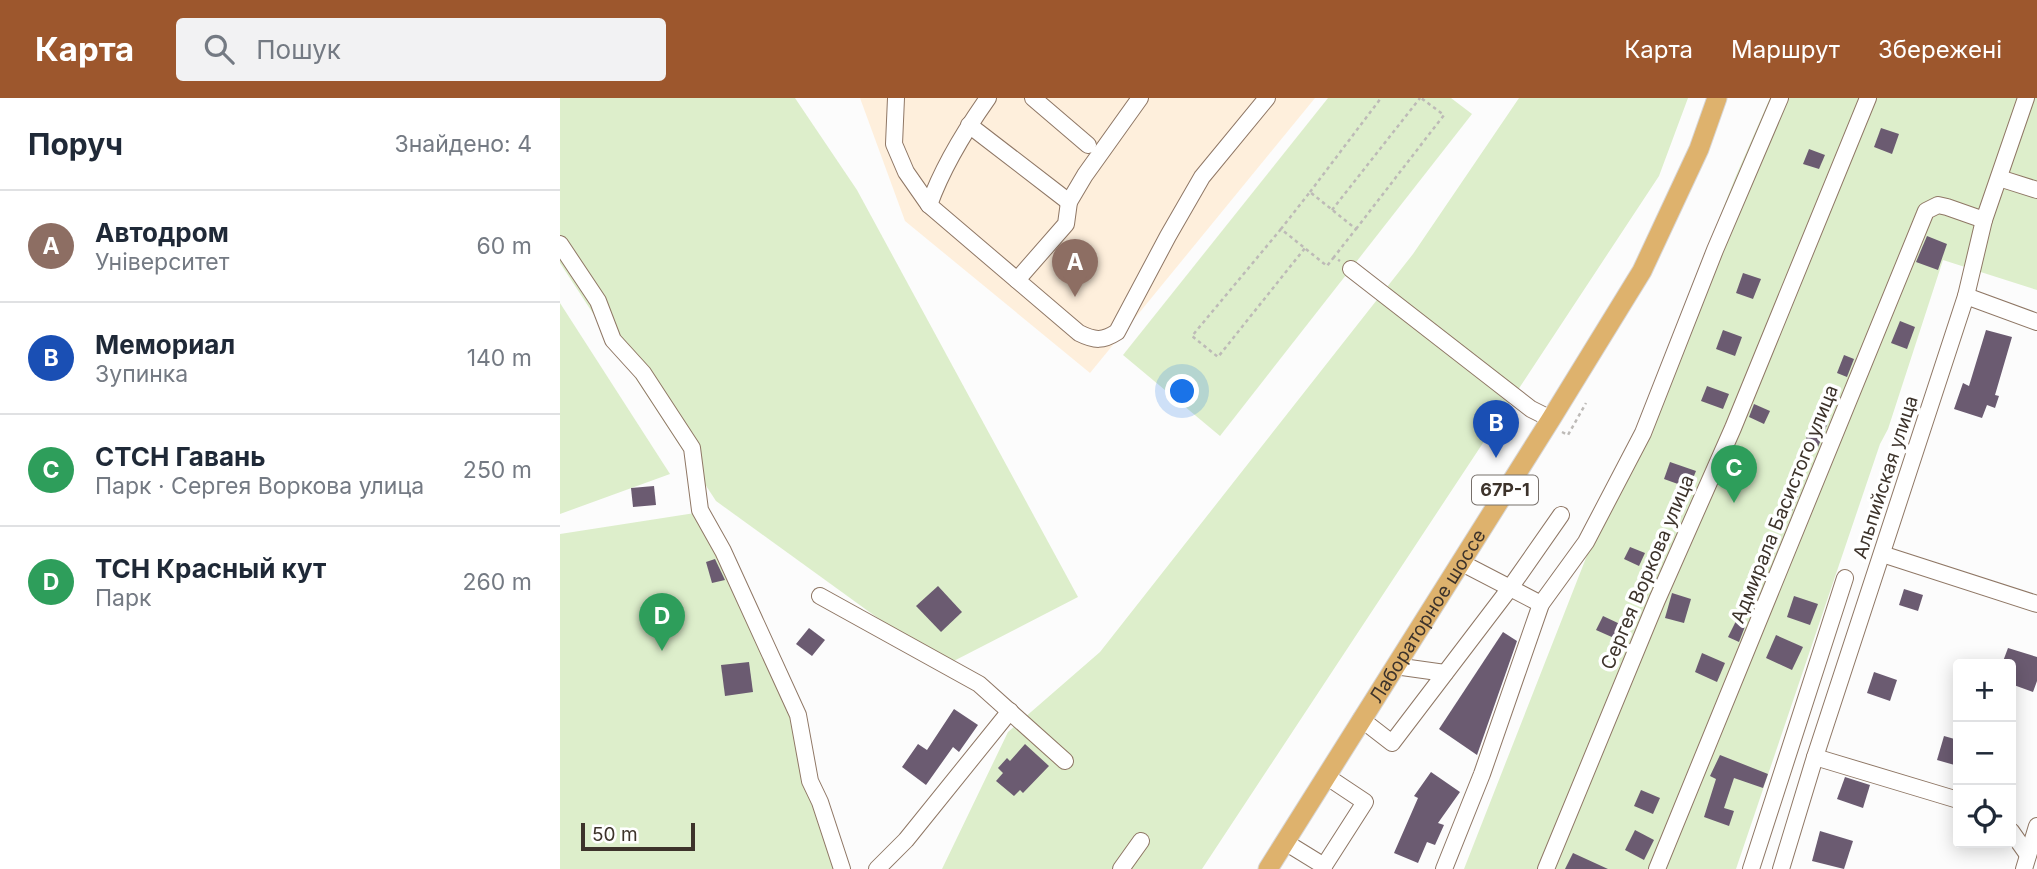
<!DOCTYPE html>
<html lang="uk">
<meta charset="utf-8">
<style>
body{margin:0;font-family:Inter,sans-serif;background:#f2f2f3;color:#1f2937}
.controls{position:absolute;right:21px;bottom:21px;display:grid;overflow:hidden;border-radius:7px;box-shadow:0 4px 18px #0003}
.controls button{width:63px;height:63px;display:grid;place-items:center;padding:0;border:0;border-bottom:2px solid #e0e1e3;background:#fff;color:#1f2937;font:35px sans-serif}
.scale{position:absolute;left:21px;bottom:18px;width:114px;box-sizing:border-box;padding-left:7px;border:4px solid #3d332b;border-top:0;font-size:19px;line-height:24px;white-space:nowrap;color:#3d332b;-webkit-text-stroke:5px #fff;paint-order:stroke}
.you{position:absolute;left:623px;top:294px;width:24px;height:24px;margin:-18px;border:5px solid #fff;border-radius:50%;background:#1a73e8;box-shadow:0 0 0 10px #1a73e833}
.badge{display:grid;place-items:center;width:46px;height:46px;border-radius:50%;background:#9d572d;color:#fff;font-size:23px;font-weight:700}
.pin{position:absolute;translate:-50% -58px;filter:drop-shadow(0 2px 4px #0008)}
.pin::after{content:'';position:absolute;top:37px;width:24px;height:21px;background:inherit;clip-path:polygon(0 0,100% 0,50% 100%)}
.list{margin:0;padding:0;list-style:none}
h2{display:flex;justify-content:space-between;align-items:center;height:91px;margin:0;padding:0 28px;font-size:30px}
h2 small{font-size:23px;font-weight:400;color:#747a83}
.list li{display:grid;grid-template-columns:46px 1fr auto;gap:21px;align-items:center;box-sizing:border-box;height:112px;padding:0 28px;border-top:2px solid #e0e1e3}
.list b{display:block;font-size:26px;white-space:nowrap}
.list p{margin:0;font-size:23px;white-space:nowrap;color:#747a83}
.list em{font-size:23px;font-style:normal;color:#747a83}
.icon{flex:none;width:38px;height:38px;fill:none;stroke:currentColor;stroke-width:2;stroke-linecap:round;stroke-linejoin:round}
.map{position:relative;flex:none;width:1477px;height:771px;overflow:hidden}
header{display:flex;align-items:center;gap:42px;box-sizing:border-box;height:98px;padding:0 35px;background:#9d572d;color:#fff}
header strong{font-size:33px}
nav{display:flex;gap:38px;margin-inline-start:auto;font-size:24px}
.search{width:490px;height:63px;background:#f2f2f3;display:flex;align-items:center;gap:18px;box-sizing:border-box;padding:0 24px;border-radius:7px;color:#747a83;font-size:26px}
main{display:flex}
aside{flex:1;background:#fff}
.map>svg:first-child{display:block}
</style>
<header>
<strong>Карта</strong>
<div class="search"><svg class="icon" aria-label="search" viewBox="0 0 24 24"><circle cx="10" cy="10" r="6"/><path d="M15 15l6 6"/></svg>Пошук</div>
<nav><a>Карта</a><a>Маршрут</a><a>Збережені</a></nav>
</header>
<main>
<aside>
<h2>Поруч<small>Знайдено: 4</small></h2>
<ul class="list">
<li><span class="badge" style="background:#8d6e63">A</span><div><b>Автодром</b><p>Університет</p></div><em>60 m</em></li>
<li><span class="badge" style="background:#1a4fb4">B</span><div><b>Мемориал</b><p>Зупинка</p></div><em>140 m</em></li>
<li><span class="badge" style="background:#2e9e5b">C</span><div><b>СТСН Гавань</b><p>Парк · Сергея Воркова улица</p></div><em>250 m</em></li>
<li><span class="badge" style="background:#2e9e5b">D</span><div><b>ТСН Красный кут</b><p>Парк</p></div><em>260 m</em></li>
</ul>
</aside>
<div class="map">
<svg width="1477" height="771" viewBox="0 0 1477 771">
<rect width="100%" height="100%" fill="#fcfcfc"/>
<path fill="#feefdc" d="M300,0H755L530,275L345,123Z"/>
<g fill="#ddeecb">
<path d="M0,0H235L297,92L518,499L384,568L156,403L0,165Z"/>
<path d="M768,0H891L912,16L660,338L563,257Z"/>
<path d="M959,0H1128L1099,78L642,771H382L448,634L540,554L853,156Z"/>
<path d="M1210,0H1477V192L1383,162L1328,331L1320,346L1176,771H904L1175,80Z"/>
<path d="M0,205L110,376L0,416Z"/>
<path d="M135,415L174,485L236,620L282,771H0V436Z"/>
</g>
<g fill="#6b5b71">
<path d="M1321,30L1339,36L1332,56L1314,49Z"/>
<path d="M1249,51L1265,57L1259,71L1243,66Z"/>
<path d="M1367,138L1387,146L1378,172L1356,164Z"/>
<path d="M1183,175L1201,181L1193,201L1176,195Z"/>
<path d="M1340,223L1355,229L1347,251L1331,245Z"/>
<path d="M1163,232L1182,239L1175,258L1156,251Z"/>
<path d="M1426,232L1452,239L1435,297L1439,298L1435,310L1427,307L1422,320L1394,311L1403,285L1409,288Z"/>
<path d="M1284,257L1294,261L1287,279L1277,275Z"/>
<path d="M1147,288L1169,296L1163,311L1141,303Z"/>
<path d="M1194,306L1210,313L1204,326L1189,319Z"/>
<path d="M1257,316L1269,322L1258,349L1245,343Z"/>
<path d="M1110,364L1136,373L1129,390L1104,381Z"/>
<path d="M94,388L96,407L73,409L71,390Z"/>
<path d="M1229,391L1239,395L1230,418L1220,414Z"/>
<path d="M1070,449L1085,455L1079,468L1064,461Z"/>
<path d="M155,461L165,482L152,485L146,464Z"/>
<path d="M378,488L402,514L381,534L356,508Z"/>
<path d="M1344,491L1363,497L1358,513L1339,507Z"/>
<path d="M1112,495L1131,501L1124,525L1105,520Z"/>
<path d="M1234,498L1258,506L1250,527L1227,519Z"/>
<path d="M1043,518L1060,526L1054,540L1036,532Z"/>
<path d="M1177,521L1186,526L1179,544L1168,539Z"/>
<path d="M249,530L265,542L252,558L236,546Z"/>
<path d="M943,534L957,543L917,657L879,631Z"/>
<path d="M1216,537L1243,549L1232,572L1206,560Z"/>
<path d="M1448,550L1477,559V583L1473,594L1451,586V566H1442Z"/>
<path d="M1142,555L1165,565L1157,584L1135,574Z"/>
<path d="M189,564L193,594L165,598L161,567Z"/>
<path d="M1314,574L1337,582L1330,603L1307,595Z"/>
<path d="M394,611L418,627L399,654L393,649L366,687L342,669L358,646L367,652Z"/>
<path d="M1384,638L1398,642V668L1377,662Z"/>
<path d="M465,646L489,668L463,695L460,692L454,698L436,683L443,675L438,670L447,660L450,663Z"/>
<path d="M1160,657L1208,676L1203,690L1174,680L1164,710L1174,713L1169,728L1144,719L1156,681L1150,678Z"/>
<path d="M871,674L900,694L878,725L884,727L875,747L867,744L858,765L834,755L858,700L854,698Z"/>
<path d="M1285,679L1310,687L1303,710L1277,701Z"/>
<path d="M1081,692L1100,700L1093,716L1074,708Z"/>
<path d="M1075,732L1094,742L1084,762L1065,752Z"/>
<path d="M1260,733L1293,743L1284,771L1252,763Z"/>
<path d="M1013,755L1048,771H1005Z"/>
</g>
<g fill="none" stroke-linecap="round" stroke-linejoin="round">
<defs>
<g id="minor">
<path d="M336,0L334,46L346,74L369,107L519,235C535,243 543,243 557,234L608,138L642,79L707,0"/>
<path d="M473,0L528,47"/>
<path d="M409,27L509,104"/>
<path d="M1439,80L1477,92"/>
<path d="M369,107C383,68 404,34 428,0"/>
<path d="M0,146L38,203L53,242L83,275L132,350L140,412L163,453L238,617L250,683L260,704L282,771"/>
<path d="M791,171L971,311L991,321"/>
<path d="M457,182L506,126L509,104L525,77L580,0"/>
<path d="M1406,198L1477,224"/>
<path d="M1322,456L1477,506"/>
<path d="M900,464L981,506"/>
<path d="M260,498L419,586L505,663"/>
<path d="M835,568L885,575"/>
<path d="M801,621L832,645L950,490L1001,417"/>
<path d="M1255,659L1398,702"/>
<path d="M1451,733L1468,757"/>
<path d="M725,744L764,768"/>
<path d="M317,771L346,742L450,613"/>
<path d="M561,771L581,743"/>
<path d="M762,771L805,704L766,678"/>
<path d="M884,771L922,676L981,506L1026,444L1083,335L1155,152L1220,0"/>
<path d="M986,771L1097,502L1173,330L1308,0"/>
<path d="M1097,771L1366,113L1378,107L1387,109L1424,122"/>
<path d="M1191,771L1285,480"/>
<path d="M1221,771L1255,659L1406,198L1424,122L1466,0"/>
<path d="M1464,771L1477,728"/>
</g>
<g id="major">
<path id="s1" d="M708,771L991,321L1082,173L1139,51L1157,0"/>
</g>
</defs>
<use href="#minor" stroke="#8f7765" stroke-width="18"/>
<use href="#major" stroke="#d8d6d5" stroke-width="21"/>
<g stroke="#bdbab7" stroke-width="2.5" stroke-dasharray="3.5 3.5" stroke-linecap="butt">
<path d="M750,94L821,0"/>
<path d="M772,112L860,0"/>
<path d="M721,131L632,238L658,259L745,150"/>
<path d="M796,131L884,17L861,0"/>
<path d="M774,159L767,168L721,131L750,94L796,131L774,159L780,163"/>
<path d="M1002,334L1008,337L1026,305"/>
</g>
<use href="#minor" stroke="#fff" stroke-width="16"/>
<use href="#major" stroke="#deb26d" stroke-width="19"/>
</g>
<g text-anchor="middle" stroke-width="7" stroke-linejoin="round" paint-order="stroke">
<rect fill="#fff" stroke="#77706b" stroke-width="2" x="912" y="377.5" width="66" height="29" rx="5"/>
<g font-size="18" font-weight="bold" fill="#3d332b">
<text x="945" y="398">67Р-1</text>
</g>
<g font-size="19" fill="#3d332b" stroke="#fff">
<text transform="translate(1325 379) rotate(-72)" y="7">Альпийская улица</text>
<text transform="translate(1224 406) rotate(-68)" y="7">Адмирала Басистого улица</text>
<text transform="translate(1087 474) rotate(-67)" y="7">Сергея Воркова улица</text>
<text dy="7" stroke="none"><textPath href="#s1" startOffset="299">Лабораторное шоссе</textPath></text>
</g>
</g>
</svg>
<div class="controls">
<button>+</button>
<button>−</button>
<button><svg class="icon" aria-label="locate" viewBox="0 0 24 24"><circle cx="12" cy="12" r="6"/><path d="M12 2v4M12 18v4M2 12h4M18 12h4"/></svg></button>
</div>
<div class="scale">50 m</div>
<div class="you"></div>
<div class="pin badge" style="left:515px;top:199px;background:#8d6e63">A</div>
<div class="pin badge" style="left:936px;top:360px;background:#1a4fb4">B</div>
<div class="pin badge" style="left:1174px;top:405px;background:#2e9e5b">C</div>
<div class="pin badge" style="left:102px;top:553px;background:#2e9e5b">D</div>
</div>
</main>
